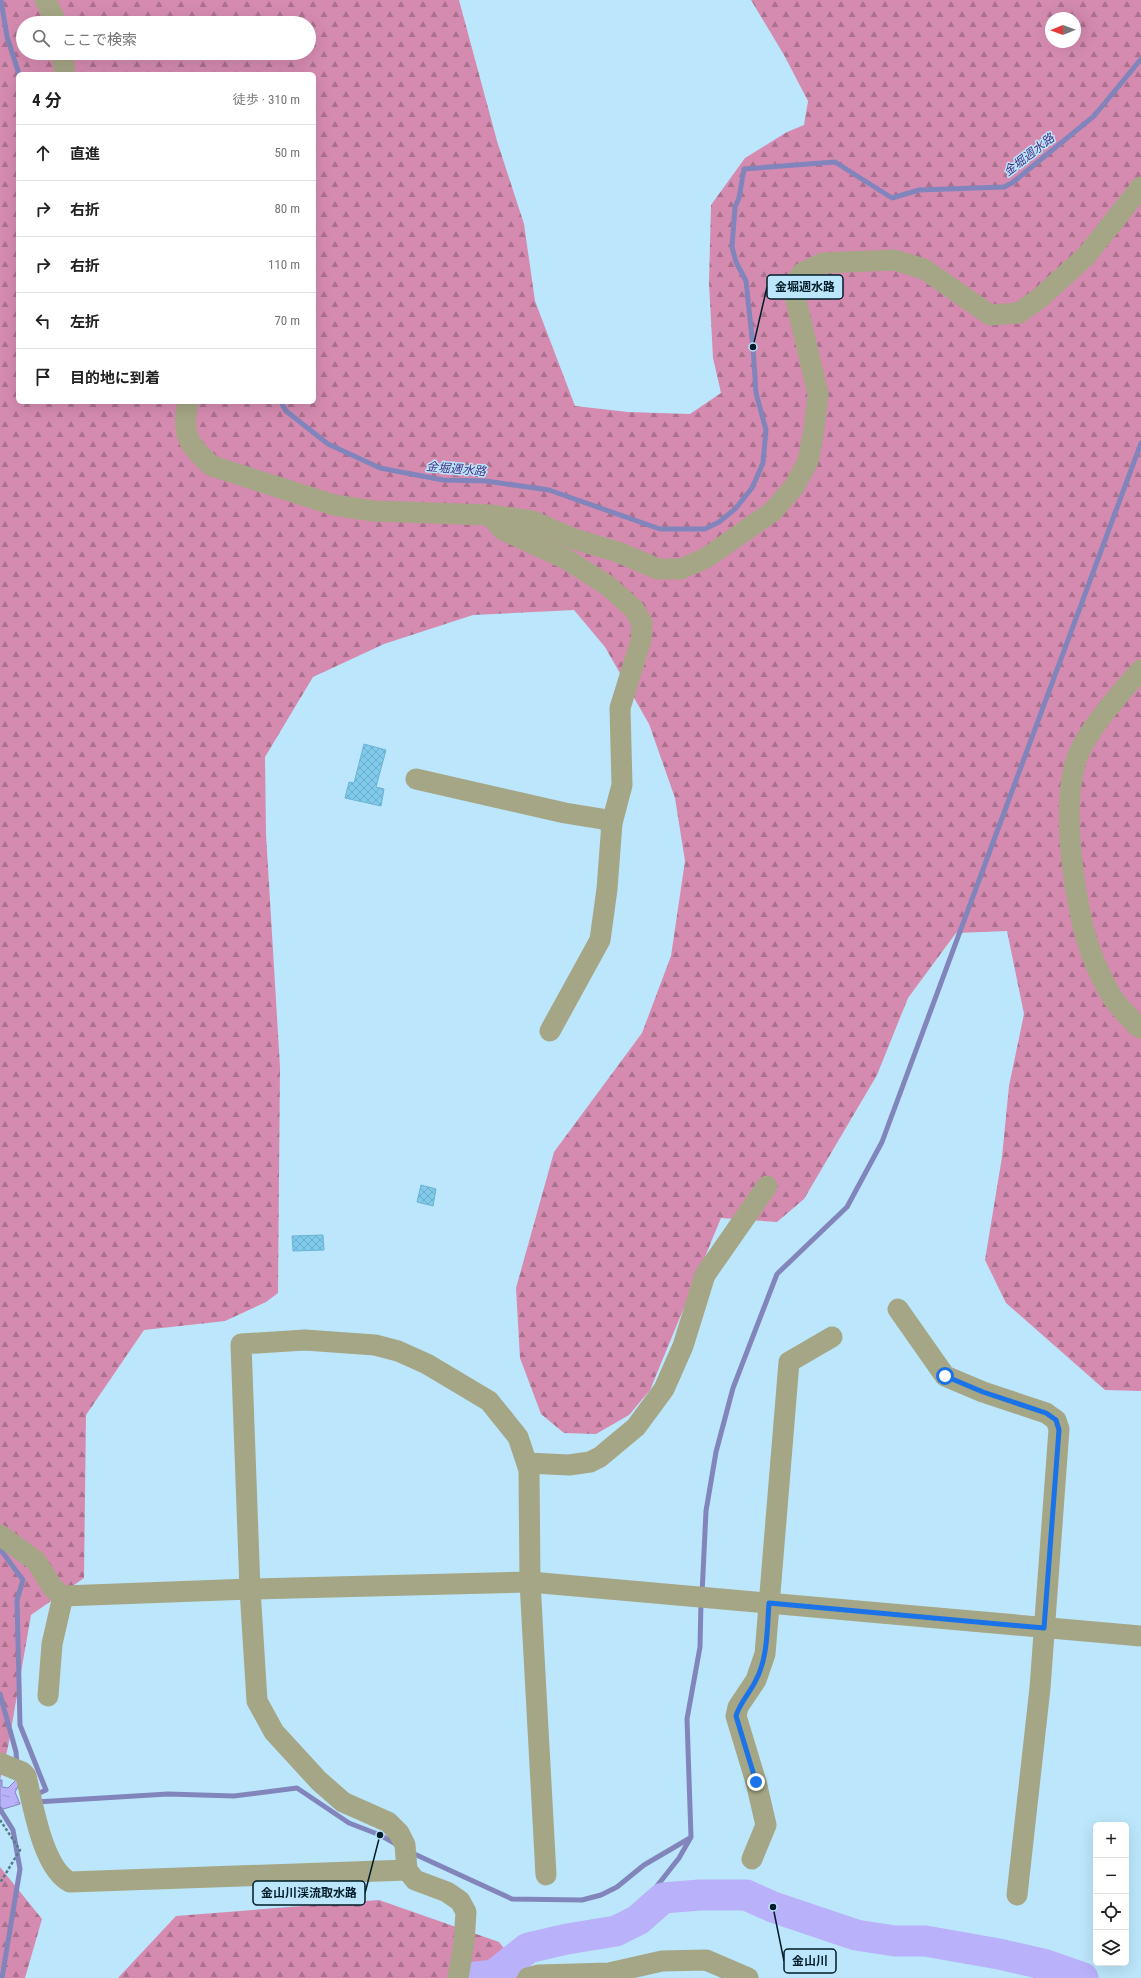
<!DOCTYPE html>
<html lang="ja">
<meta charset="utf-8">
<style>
body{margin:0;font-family:"Roboto Condensed","Noto Sans JP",sans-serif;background:#f2f2f2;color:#222}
.controls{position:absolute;right:12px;bottom:12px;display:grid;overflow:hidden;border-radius:6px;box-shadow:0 4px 16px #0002}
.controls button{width:36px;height:36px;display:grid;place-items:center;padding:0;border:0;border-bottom:1px solid #e0e0e0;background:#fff;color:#222;font:20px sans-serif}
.compass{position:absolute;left:1045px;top:12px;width:36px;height:36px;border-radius:50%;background:#fff;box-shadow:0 4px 16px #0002;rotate:269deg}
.stop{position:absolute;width:12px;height:12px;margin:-9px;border:3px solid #1a73e8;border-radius:50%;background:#fff}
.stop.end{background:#1a73e8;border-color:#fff;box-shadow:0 1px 4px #0008}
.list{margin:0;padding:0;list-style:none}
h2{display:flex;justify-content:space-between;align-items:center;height:52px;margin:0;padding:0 16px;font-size:17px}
h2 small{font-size:13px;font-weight:400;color:#767676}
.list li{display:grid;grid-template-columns:26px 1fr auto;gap:12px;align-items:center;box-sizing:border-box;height:56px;padding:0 16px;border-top:1px solid #e0e0e0}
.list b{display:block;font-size:15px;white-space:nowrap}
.list em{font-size:13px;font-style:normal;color:#767676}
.icon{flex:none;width:22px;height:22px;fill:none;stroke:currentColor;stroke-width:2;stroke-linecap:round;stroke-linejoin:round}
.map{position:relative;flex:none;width:1141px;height:1978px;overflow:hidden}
.search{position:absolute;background:#fff;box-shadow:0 4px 16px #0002;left:16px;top:16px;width:300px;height:44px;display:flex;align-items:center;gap:10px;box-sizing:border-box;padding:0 14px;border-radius:22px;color:#767676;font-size:15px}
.panel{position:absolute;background:#fff;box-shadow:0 4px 16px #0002;left:16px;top:72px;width:300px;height:332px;border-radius:6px}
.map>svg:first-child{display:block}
</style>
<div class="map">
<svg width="1141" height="1978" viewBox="0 0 1141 1978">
<defs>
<pattern id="forest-firs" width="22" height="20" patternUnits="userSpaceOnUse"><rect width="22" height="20" fill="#d58bb0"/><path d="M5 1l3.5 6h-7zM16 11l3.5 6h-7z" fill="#aa718f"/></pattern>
<pattern id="water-ripples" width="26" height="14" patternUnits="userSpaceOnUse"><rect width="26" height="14" fill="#b9b1f9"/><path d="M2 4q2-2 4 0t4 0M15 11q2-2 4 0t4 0" fill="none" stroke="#9d98d5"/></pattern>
<pattern id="building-cross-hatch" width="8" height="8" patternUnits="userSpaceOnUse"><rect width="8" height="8" fill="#80caeb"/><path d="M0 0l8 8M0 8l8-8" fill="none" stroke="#6dadca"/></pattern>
</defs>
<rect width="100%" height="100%" fill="#bce6fb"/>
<g fill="url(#forest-firs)" fill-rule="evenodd">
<path d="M0,0H459L497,141L524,224L535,301L575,406L628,412L690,414L721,393L713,358L709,283L711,205L745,158L787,132L804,125L808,101L784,55L751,0H1141V1391L1105,1390L1006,1303L985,1260L1002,1157L1009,1086L1024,1014L1007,931L956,933L908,998L877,1075L804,1199L777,1222L721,1218L650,1390L629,1415L596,1434L564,1433L541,1414L520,1358L516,1288L554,1152L642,1033L671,956L685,861L675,798L649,724L605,647L574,610L473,615L384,644L313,677L265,757L266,834L280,1067L278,1293L266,1302L225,1321L144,1330L86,1415L84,1578L31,1615L8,1747L0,1780ZM1051,18H1075V42H1051ZM23,23H309V53H23ZM18,74H314V402H18Z"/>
<path d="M0,1867L42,1919L25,1978H0Z"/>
<path d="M379,1900L499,1942L528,1978H118L176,1916Z"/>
</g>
<path fill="url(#water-ripples)" stroke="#8285bb" d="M17,1779L21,1781L15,1792L20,1804L0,1810V1780H2V1787L8,1788Z"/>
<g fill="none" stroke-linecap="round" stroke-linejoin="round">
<g stroke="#8285bb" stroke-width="5">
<path d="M1,0L7,37L19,74"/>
<path d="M281,402L286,411L328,444L380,468L443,480L486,481L549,490L660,529H705L719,522L735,509L752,488L763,463L766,430L756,393L753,347L746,281L736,262L732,247L735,207L739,198L744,169L835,162L892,198L919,190L1004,187L1012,183L1094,116L1141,59"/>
<path d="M0,1549L23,1580L17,1600L20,1725L46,1790L35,1795"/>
<path d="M702,1594L706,1511L716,1452L733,1388L777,1274L847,1207L882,1142L1141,443"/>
<path d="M0,1694L16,1752L17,1765"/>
<path d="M36,1802L168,1794L234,1796L297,1788L349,1823L380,1835L396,1844"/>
<path d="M0,1809L13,1830L20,1869L2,1978"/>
<path d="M410,1852L512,1899L582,1900L601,1895L617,1887L644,1865L690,1838"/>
<path d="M649,1910L657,1886L679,1858L691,1837L687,1719L700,1647L701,1602"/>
</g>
<path stroke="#b9b1f9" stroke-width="31" d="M468,1978L494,1975L528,1948L567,1939L616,1931L638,1920L663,1898L700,1895H746L773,1907L856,1935L895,1941H925L999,1954L1043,1964L1083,1978"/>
</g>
<g fill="url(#building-cross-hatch)" stroke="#6ab3d4">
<path d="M364,744L386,750L376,787L384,789L381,806L345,798L349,782L354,783Z"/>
<path d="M421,1185L436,1189L433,1206L417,1202Z"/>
<path d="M323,1235L324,1250L293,1251L292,1236Z"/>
</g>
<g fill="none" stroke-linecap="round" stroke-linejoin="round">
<path stroke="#587b8c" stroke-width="2.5" stroke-dasharray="3 2" stroke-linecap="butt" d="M0,1820L20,1850L0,1883"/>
<g stroke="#a5a685" stroke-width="21">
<path d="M45,0L57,23"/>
<path d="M62,53L65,74"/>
<path d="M188,402C181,434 188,445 212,466L334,505L373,511L490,515L532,521L574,539L618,552L658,569H681L706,558L772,512L794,487L808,461L814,429L818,394L794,292L797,280L802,273L823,263L894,260L924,269L990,315L1019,313L1041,297L1086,256L1141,187"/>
<path d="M490,515L503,530L566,559L607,585L634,609L642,623L641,640L620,708L622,785L612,823L607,889L600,940L550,1031"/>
<path d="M1141,670C1122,690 1088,730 1078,755C1062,797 1071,869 1080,912C1085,940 1097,971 1111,995C1117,1006 1128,1015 1136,1025L1141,1028"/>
<path d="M416,779L565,813L602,819L612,823"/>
<path d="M898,1309L945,1376L983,1392L1046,1413L1056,1420L1059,1429L1040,1688L1017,1895"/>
<path d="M527,1463L569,1465L590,1462L600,1457L636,1427L664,1389L683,1346L705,1275L767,1186"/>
<path d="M0,1535L36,1561L53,1588L63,1596L52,1644L48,1696"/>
<path d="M63,1596L250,1589L530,1582L1141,1636"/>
<path d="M0,1763L22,1772L26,1776C33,1805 43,1869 70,1882L407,1870"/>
<path d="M752,1859L766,1825L756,1782L736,1716L738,1707L756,1680L765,1654L789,1362L832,1337"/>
<path d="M458,1978L464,1943L466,1912L460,1901L447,1892L415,1880L407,1870L405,1845L399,1833L388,1822L343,1802L319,1781L274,1732L257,1701L250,1589L241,1344L305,1340L375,1345L398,1351L427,1364L489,1401L518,1437L529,1470L530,1582L546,1875"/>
<path d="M528,1978L539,1975L609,1973L662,1961L706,1960L748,1978"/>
</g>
</g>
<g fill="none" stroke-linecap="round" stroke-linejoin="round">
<path stroke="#1a73e8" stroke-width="5" d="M756,1782L736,1716C740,1702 750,1693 756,1680C768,1657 767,1629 769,1603L1044,1628L1059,1430L1056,1420L1046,1413L983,1392L945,1376"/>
</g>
<g text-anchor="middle" stroke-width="3" stroke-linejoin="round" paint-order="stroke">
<g font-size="12" font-style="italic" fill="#443284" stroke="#bce6fb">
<text transform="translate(1029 155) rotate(-38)" y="4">金堀週水路</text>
<text transform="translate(456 469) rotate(5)" y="4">金堀週水路</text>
</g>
</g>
<path fill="none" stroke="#001d29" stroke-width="1.5" d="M753 347L767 287M380 1835L365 1893M773 1907L784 1961"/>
<g fill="#001d29" stroke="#bce6fb" stroke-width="1.5">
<circle cx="753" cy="347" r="4"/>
<circle cx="380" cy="1835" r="4"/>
<circle cx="773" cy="1907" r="4"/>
</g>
<g fill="#bce6fb" stroke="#001d29" stroke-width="1.5">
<rect x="767" y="275" width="76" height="24" rx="4"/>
<rect x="253" y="1881" width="112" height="24" rx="4"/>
<rect x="784" y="1949" width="52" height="24" rx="4"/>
</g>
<g font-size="12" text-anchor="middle" font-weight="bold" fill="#001d29">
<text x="805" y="291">金堀週水路</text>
<text x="309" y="1897">金山川渓流取水路</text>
<text x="810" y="1965">金山川</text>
</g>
</svg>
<div class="controls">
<button>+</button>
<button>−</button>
<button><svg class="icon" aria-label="locate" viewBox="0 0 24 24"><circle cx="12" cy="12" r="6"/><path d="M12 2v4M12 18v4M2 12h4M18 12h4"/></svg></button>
<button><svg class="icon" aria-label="layers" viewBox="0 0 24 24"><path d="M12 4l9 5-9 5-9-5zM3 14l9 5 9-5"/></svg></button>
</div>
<svg class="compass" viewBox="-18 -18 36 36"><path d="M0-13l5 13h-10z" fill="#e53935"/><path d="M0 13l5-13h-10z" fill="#767676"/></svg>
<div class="stop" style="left:945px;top:1376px"></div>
<div class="stop end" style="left:756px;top:1782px"></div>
<div class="search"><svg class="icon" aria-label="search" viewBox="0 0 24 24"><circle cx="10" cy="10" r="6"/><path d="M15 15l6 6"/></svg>ここで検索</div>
<section class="panel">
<h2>4 分<small>徒歩 · 310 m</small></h2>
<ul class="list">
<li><svg class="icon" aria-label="ahead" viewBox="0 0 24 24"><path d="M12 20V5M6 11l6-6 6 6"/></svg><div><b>直進</b></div><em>50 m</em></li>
<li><svg class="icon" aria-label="right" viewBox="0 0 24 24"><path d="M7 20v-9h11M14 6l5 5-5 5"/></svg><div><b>右折</b></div><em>80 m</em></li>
<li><svg class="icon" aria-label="right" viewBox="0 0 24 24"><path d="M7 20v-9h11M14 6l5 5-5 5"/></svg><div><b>右折</b></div><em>110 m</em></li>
<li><svg class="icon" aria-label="left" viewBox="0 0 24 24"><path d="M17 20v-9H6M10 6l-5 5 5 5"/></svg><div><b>左折</b></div><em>70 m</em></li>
<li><svg class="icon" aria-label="arrive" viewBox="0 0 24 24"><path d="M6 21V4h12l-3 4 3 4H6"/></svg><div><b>目的地に到着</b></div></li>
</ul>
</section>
</div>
